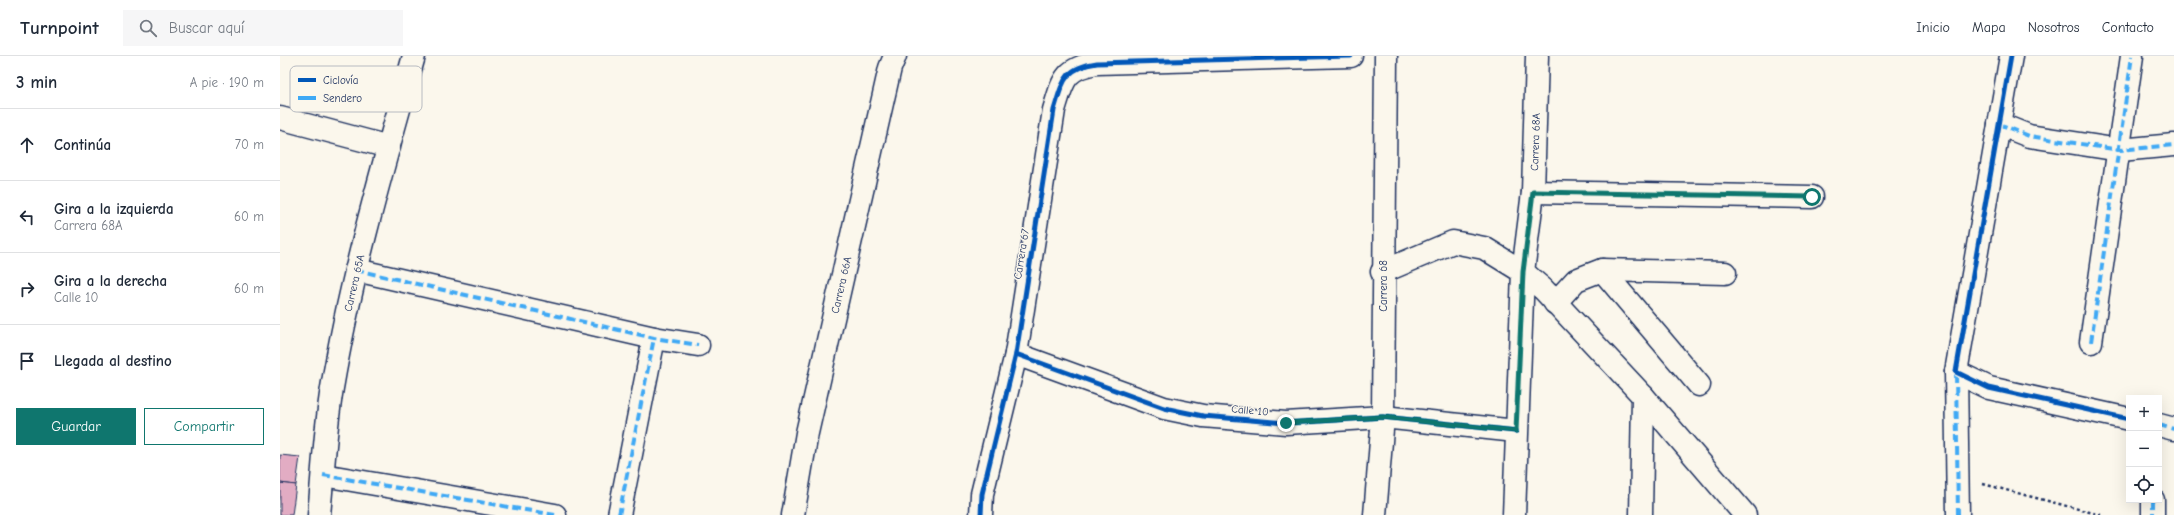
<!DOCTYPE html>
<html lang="es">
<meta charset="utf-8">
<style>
body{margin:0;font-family:"Comic Neue",sans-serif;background:#f6f6f7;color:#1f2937}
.controls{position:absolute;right:12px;bottom:12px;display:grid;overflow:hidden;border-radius:0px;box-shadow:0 4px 16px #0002}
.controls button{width:36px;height:36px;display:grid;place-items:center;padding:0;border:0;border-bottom:1px solid #e0e1e3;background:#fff;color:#1f2937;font:20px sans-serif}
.stop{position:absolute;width:12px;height:12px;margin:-9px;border:3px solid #0f766e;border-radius:50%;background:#fff}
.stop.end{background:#0f766e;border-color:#fff;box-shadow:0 1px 4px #0008}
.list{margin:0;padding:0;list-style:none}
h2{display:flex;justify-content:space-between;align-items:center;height:52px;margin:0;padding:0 16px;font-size:17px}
h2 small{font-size:13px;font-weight:400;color:#747a83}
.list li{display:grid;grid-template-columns:26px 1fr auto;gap:12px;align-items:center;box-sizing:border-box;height:72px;padding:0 16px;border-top:1px solid #e0e1e3}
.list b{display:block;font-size:15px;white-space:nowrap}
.list p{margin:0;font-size:13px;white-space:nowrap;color:#747a83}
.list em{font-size:13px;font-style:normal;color:#747a83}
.actions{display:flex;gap:8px;padding:12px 16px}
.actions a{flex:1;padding:9px 0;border:1px solid #0f766e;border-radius:0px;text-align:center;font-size:14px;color:#0f766e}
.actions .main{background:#0f766e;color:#fff}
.icon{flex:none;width:22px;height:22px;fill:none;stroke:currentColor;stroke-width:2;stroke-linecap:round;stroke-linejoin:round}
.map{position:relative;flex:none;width:1894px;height:459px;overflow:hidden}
header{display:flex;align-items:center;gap:24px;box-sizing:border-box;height:56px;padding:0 20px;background:#fff;border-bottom:1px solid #e0e1e3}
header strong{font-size:19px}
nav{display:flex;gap:22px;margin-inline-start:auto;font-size:14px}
.search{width:280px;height:36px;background:#f6f6f7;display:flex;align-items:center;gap:10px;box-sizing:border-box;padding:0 14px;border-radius:0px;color:#747a83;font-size:15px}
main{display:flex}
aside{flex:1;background:#fff}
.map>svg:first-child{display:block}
</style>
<header>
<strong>Turnpoint</strong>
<div class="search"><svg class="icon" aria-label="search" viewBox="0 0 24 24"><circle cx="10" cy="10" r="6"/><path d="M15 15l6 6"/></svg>Buscar aquí</div>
<nav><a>Inicio</a><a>Mapa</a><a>Nosotros</a><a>Contacto</a></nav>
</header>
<main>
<aside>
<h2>3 min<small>A pie · 190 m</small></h2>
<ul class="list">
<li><svg class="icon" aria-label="ahead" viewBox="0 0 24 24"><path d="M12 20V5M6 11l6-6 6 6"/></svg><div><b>Continúa</b></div><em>70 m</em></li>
<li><svg class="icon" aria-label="left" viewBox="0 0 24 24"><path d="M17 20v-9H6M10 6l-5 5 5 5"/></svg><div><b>Gira a la izquierda</b><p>Carrera 68A</p></div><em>60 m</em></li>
<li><svg class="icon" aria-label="right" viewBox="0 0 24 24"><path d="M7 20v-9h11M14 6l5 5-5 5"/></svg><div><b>Gira a la derecha</b><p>Calle 10</p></div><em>60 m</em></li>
<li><svg class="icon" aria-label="arrive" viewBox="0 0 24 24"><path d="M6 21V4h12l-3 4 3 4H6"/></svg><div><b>Llegada al destino</b></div></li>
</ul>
<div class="actions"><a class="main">Guardar</a><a>Compartir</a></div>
</aside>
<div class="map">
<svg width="1894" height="459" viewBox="0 0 1894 459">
<rect width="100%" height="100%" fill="#fbf7ec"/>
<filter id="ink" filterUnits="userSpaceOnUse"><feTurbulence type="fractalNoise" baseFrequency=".025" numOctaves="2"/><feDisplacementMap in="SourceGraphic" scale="8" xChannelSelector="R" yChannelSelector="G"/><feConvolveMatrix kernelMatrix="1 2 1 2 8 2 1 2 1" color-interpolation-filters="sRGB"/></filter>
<g filter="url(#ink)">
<g fill="#e2acc3" stroke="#1b2f5e">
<path d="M0,399L20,401L16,429L0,427Z"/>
<path d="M0,427L16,429L12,459H0Z"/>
</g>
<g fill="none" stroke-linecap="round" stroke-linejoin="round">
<defs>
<g id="street">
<path d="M0,62L109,91"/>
<path d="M1719,68L1749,80L1840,94L1894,89"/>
<path d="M1253,136L1532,141"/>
<path d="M76,214L374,282L418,289"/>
<path d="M1322,214L1419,329"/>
<path d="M1102,216L1173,186L1204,192L1243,216L1263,233L1363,340L1465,459"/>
<path d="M1275,247L1296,224L1322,214L1445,217"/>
<path d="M1811,286L1852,0"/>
<path d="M736,298L884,352L923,360L1006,367L1103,361L1236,375"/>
<path d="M1676,316L1709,332L1849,363"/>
<path d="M1879,369L1894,373"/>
<path d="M43,419L275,459"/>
<path d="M1873,444V459"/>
<path d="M39,459C43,417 45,374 52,332C71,220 103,110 134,0"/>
<path d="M339,459L374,282"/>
<path d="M513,459L527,377L610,12L615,0"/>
<path d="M701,459L702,438L736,298L774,54C783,25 784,12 817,7L1071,0"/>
<path d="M1095,459L1103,361L1106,0"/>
<path d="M1234,459L1243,216L1253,136L1257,0"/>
<path d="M1361,459L1363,340"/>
<path d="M1678,459L1676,316L1731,0"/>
</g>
</defs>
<use href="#street" stroke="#1b2f5e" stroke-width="25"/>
<path stroke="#1b2f5e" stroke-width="2.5" stroke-dasharray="3 3" stroke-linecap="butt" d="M1703,428L1821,459"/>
<use href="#street" stroke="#fbf7ec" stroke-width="22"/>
<g stroke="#3fa9f5" stroke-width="4" stroke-dasharray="8 4" stroke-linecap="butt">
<path d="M1719,68L1749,80L1840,94L1894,89"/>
<path d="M76,214L374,282L418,289"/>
<path d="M1811,286L1852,0"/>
<path d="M1879,369L1894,373"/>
<path d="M43,419L275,459"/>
<path d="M1873,444V459"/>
<path d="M339,459L374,282"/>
<path d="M1678,459L1676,316L1678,317"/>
</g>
<defs>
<g id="cycleway">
<path d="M1731,0L1676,316L1709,332L1849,363"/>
<path d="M736,298L884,352L923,360L1006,367L1103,361L1236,375"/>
<path d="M701,459L702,438L736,298L774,54C783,25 784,12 817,7L1071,0"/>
</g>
</defs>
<use href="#cycleway" stroke="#fbf7ec" stroke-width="8"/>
<use href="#cycleway" stroke="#0057b8" stroke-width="5"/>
</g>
</g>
<g fill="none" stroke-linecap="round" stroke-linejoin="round" filter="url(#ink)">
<path stroke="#0f766e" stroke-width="5" d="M1006,367L1102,361L1236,375L1243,216L1253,136L1532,141"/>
</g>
<g text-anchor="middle" stroke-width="3" stroke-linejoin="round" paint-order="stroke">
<g font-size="11" fill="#1b2f5e" stroke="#fbf7ec">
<text transform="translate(1255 86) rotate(-88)" y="4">Carrera 68A</text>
<text transform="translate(741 198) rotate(-81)" y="4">Carrera 67</text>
<text transform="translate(74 227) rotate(-77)" y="4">Carrera 65A</text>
<text transform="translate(561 229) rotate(-77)" y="4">Carrera 66A</text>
<text transform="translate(1103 230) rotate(-90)" y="4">Carrera 68</text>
<text transform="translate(970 354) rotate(5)" y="4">Calle 10</text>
</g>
</g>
<rect x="10" y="10" width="132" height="46" rx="6" fill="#fbf7ec" stroke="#b8bbc1" stroke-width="1"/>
<rect x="18" y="22" width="18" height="4" fill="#0057b8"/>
<rect x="18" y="40" width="18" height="4" fill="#3fa9f5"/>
<g font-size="11" fill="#1b2f5e">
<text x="43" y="28">Ciclovía</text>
<text x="43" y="46">Sendero</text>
</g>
</svg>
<div class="controls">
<button>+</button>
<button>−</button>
<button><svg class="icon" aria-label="locate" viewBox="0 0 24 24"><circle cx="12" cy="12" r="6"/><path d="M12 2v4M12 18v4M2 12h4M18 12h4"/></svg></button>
</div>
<div class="stop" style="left:1532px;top:141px"></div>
<div class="stop end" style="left:1006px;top:367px"></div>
</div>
</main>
